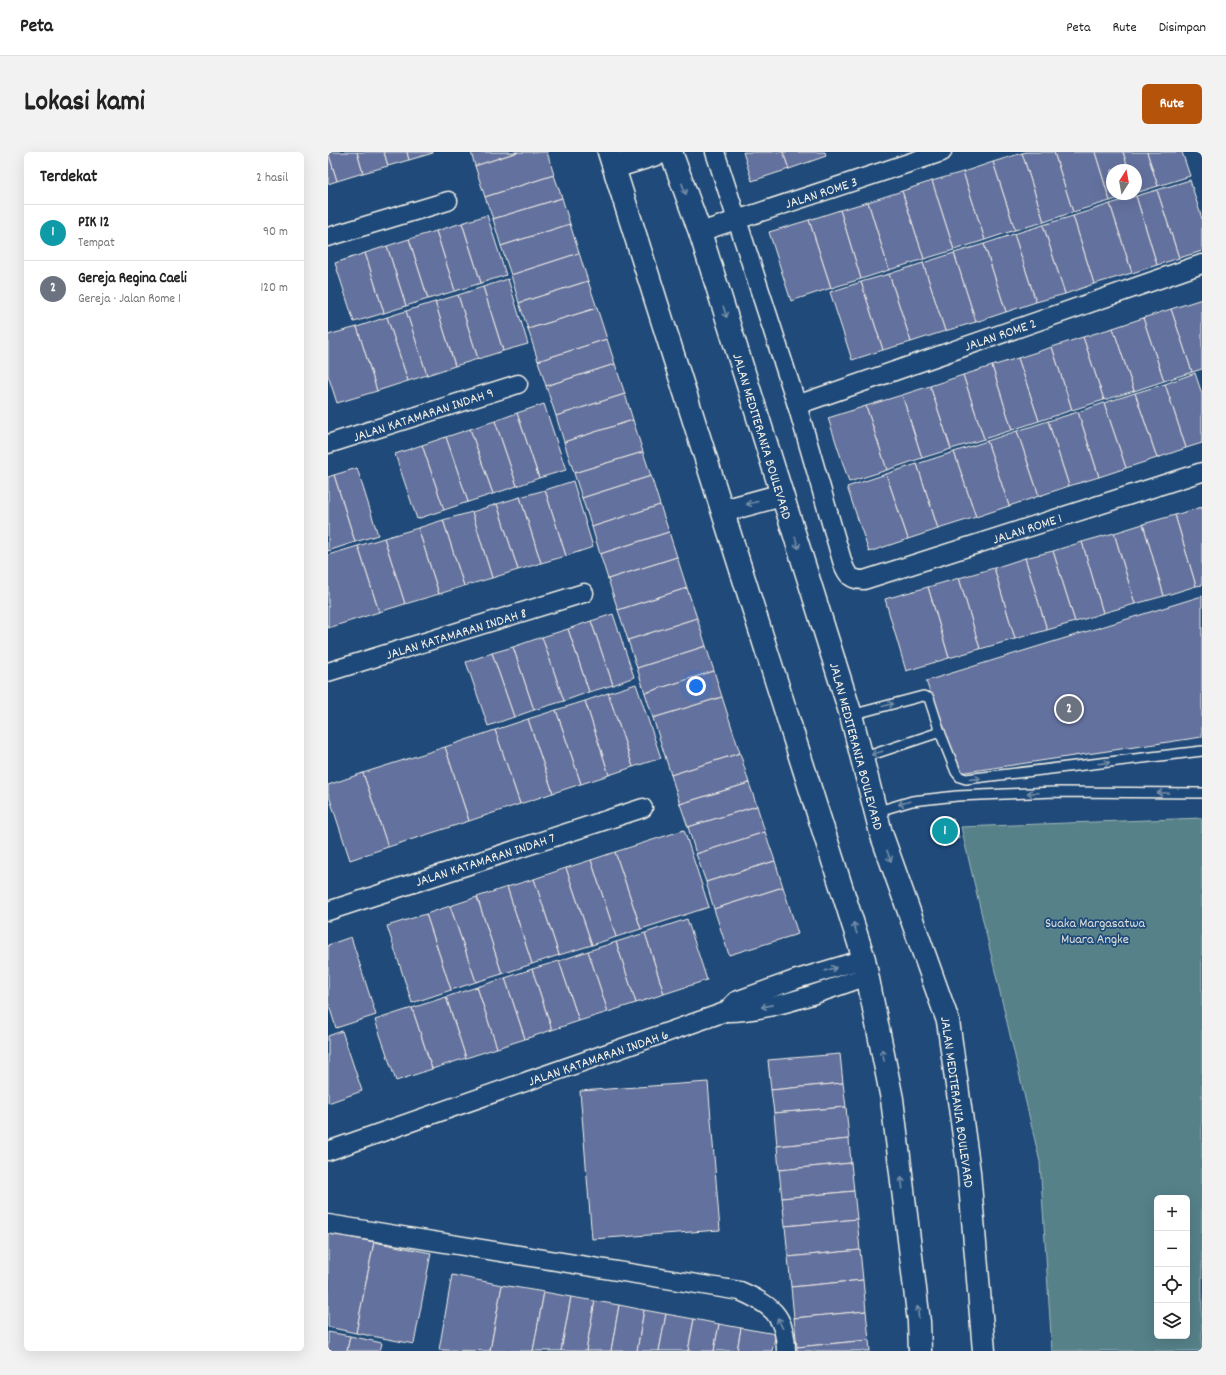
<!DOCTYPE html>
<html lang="id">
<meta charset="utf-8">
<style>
body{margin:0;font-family:Dekko,sans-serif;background:#f2f2f2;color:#222}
.controls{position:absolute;right:12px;bottom:12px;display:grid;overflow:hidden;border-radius:6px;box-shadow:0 4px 16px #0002}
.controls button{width:36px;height:36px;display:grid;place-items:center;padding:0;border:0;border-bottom:1px solid #e0e0e0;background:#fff;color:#222;font:20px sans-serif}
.compass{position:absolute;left:778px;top:12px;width:36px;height:36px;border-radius:50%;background:#fff;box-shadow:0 4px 16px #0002;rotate:11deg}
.you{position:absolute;left:368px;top:534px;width:14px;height:14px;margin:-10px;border:3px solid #fff;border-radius:50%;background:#1a73e8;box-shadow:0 0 0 6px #1a73e833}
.badge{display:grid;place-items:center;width:26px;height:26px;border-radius:50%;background:#b45309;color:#fff;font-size:13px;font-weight:700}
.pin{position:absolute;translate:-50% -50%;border:2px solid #fff;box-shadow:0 1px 4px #0006}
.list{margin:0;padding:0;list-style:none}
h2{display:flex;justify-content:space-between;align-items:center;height:52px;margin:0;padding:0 16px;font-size:17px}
h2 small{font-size:13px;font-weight:400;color:#767676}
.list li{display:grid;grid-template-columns:26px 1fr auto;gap:12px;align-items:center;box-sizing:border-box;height:56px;padding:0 16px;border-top:1px solid #e0e0e0}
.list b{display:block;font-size:15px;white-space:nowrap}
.list p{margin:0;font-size:13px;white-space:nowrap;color:#767676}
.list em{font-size:13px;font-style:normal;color:#767676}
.icon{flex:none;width:22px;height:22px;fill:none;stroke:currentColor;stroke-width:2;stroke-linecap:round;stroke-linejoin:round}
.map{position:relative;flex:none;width:874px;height:1199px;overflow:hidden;border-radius:6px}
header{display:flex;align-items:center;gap:24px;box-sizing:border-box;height:56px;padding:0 20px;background:#fff;border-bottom:1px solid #e0e0e0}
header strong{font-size:19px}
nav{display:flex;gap:22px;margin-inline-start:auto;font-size:14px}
.intro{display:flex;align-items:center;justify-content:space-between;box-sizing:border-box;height:96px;padding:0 24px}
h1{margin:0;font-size:28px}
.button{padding:10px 18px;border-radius:6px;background:#b45309;color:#fff;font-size:14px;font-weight:700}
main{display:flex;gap:24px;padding:0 24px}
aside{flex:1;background:#fff;border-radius:6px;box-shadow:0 4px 16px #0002}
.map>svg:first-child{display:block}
</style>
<header>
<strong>Peta</strong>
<nav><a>Peta</a><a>Rute</a><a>Disimpan</a></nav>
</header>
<div class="intro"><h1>Lokasi kami</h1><a class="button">Rute</a></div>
<main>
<aside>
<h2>Terdekat<small>2 hasil</small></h2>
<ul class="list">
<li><span class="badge" style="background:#0f9aa8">1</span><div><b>PIK 12</b><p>Tempat</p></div><em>90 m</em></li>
<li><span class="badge" style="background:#6b7280">2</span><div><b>Gereja Regina Caeli</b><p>Gereja · Jalan Rome 1</p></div><em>120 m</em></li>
</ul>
</aside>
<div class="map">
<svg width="874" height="1199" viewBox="0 0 874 1199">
<rect width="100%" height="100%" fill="#1f4a7a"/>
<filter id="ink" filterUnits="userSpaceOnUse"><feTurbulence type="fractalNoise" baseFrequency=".025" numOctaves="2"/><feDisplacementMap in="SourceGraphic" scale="8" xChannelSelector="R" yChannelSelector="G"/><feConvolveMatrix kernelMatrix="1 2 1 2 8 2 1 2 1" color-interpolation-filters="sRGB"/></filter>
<g filter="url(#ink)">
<path fill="#568189" stroke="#a5b9b8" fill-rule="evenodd" d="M874,666V1199H724L712,1010L633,675ZM829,1046H859V1184H829Z"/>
<g fill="#63719e" stroke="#f4f1e8">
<path d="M0,0H29L35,21L9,29Z"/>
<path d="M0,0L9,29L0,32Z"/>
<path d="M29,0H56L60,14L35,21Z"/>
<path d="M56,0H79L81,8L60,14Z"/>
<path d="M79,0H105V1L81,8Z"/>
<path d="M143,0H190L147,14Z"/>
<path d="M190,0H219L226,23L157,45L147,14Z"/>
<path d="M415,0H455L461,17L424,29Z"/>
<path d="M455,0H497L498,4L461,17Z"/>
<path d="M698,0H726L745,60L716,70L694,1Z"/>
<path d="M726,0H767L782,49L745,60Z"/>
<path d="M767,0H795L801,18H784V42H804L782,49Z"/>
<path d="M795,0H819L830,34L808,41V18H801Z"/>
<path d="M819,0H854L862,24L830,34Z"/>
<path d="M694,1L716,70L687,78L665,10Z"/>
<path d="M665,10L687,78L657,88L635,20Z"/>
<path d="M635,20L657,88L626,98L604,29Z"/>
<path d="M226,23L234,46L165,67L157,45Z"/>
<path d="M862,28L874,67V99L851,106L829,38Z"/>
<path d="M604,29L626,98L596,107L574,39Z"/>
<path d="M829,38L851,106L829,113L808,44Z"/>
<path d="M574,39L596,107L561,118L540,50Z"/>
<path d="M808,44L829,113L804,121L782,52Z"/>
<path d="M234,46L242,72L173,94L165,67Z"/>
<path d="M540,50L561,118L533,127L512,58Z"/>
<path d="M782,52L804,121L766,132L745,64Z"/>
<path d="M512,58L533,127L503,136L481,68Z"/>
<path d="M159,63L178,123L153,131L134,71Z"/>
<path d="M745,64L766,132L737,142L715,73Z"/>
<path d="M481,68L503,136L463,149L441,80Z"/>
<path d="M134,71L153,131L127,139L108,79Z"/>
<path d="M242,72L251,101L183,123L173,94Z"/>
<path d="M715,73L737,142L708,150L686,82Z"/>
<path d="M108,79L127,139L100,147L81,87Z"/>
<path d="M686,82L708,150L678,160L656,92Z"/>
<path d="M81,87L100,147L78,154L59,94Z"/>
<path d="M656,92L678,160L648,170L626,101Z"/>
<path d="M59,94L78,154L56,161L37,101Z"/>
<path d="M37,101L56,161L26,170L7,111Z"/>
<path d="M251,101L260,129L191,151L183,123Z"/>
<path d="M626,101L648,170L617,179L595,111Z"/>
<path d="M595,111L617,179L583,190L561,122Z"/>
<path d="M561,122L583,190L555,198L533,130Z"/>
<path d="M180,127L200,192L175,199L155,135Z"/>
<path d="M260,129L269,156L200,177L191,151Z"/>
<path d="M533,130L555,198L524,208L502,140Z"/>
<path d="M155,135L175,199L150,207L130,143Z"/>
<path d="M130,143L150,207L127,214L107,150Z"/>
<path d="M874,147V217L864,220L843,157Z"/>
<path d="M107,150L127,214L99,223L78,159Z"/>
<path d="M269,156L279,187L210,209L200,177Z"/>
<path d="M843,157L864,220L836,229L815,166Z"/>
<path d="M78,159L99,223L80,229L59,165Z"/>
<path d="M59,165L80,229L49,239L29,175Z"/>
<path d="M815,166L836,229L806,239L785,176Z"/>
<path d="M29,175L49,239L9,251L0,223V183Z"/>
<path d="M785,176L806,239L776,248L755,185Z"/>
<path d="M755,185L776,248L744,258L724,195Z"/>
<path d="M279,187L287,212L218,234L210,209Z"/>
<path d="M724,195L744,258L711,269L690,206Z"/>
<path d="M690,206L711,269L684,278L664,214Z"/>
<path d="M287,212L297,242L228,264L218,234Z"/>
<path d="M664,214L684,278L656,287L635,223Z"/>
<path d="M867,221L874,242V291L858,296L837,232Z"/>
<path d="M635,223L656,287L623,297L602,234Z"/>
<path d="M837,232L858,296L829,306L807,241Z"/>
<path d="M602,234L623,297L594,306L574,243Z"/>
<path d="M807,241L829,306L798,316L776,251Z"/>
<path d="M297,242L305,268L236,290L228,264Z"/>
<path d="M574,243L594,306L559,318L538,254Z"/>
<path d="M776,251L798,316L771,325L750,260Z"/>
<path d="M216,252L238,318L211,326L189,261Z"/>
<path d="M538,254L559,318L521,330L500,266Z"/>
<path d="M750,260L771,325L741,334L720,269Z"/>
<path d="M189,261L211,326L189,334L167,269Z"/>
<path d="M305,268L315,300L246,321L236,290Z"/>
<path d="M167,269L189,334L165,342L142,277Z"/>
<path d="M720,269L741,334L711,344L689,279Z"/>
<path d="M142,277L165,342L140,350L118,285Z"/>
<path d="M689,279L711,344L681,354L659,289Z"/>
<path d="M118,285L140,350L116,358L94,293Z"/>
<path d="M659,289L681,354L648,365L626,300Z"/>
<path d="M94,293L116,358L89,367L67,302Z"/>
<path d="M315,300L323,324L254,346L246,321Z"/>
<path d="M626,300L648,365L610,377L589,312Z"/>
<path d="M589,312L610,377L580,387L558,322Z"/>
<path d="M29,316L50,383L27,390L6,323Z"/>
<path d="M558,322L580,387L541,400L519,335Z"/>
<path d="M6,323L27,390L0,399V325Z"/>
<path d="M323,324L332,353L264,375L254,346Z"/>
<path d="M245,329L265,395L238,404L217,338Z"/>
<path d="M217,338L238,404L213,411L192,345Z"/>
<path d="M192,345L213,411L190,418L169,352Z"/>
<path d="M169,352L190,418L164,426L144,360Z"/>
<path d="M332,353L341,380L272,402L264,375Z"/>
<path d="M874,355V433L868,434L847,363Z"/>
<path d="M144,360L164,426L136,434L115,368Z"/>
<path d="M847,363L868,434L836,444L815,372Z"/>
<path d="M115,368L136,434L111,442L90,376Z"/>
<path d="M815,372L836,444L807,452L786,381Z"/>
<path d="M90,376L111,442L77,452L56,386Z"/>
<path d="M341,380L349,405L280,427L272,402Z"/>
<path d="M786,381L807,452L775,461L754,390Z"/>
<path d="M56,386L77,452L51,460L30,394Z"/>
<path d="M754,390L775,461L747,470L725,399Z"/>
<path d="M30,394L51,460L0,476V403Z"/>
<path d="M725,399L747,470L719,478L697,406Z"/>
<path d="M349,405L359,436L290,458L280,427Z"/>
<path d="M697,406L719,478L687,487L666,416Z"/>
<path d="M666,416L687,487L652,497L631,426Z"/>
<path d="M631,426L652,497L621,506L600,435Z"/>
<path d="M600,435L621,506L578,519L557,447Z"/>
<path d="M359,436L369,466L300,488L290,458Z"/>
<path d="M874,444V585L631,621L598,529Z"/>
<path d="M285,462L306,525L285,533L263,469Z"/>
<path d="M369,466L378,494L309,516L300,488Z"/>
<path d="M263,469L285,533L261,540L240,477Z"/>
<path d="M240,477L261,540L236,549L214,485Z"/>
<path d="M214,485L236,549L206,558L185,495Z"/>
<path d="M378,494L386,519L317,541L309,516Z"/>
<path d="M185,495L206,558L186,565L164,501Z"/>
<path d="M164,501L186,565L160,574L138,510Z"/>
<path d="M386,519L394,545L325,566L317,541Z"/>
<path d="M308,532L333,606L305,615L280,541Z"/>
<path d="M280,541L305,615L281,623L257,549Z"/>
<path d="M394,545L412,601L343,623L325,566Z"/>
<path d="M257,549L281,623L253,632L228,558Z"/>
<path d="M228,558L253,632L225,641L200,567Z"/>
<path d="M200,567L225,641L192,652L167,578Z"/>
<path d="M167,578L192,652L141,669L117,595Z"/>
<path d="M117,595L141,669L60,695L35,621Z"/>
<path d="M412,601L421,631L352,652L343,623Z"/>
<path d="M35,621L60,695L22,708L0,641V633Z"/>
<path d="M421,631L429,654L360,675L352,652Z"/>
<path d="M429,654L437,680L368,702L360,675Z"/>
<path d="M625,667L631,686L609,692L603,673Z"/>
<path d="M356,678L381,755L313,777L287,700Z"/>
<path d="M437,680L447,709L378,730L368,702Z"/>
<path d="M287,700L313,777L288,785L263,708Z"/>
<path d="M263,708L288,785L264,793L238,716Z"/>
<path d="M447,709L455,735L386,757L378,730Z"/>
<path d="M238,716L264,793L231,803L206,727Z"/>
<path d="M206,727L231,803L204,812L179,735Z"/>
<path d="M179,735L204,812L174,822L149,745Z"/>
<path d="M455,735L470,782L401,803L386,757Z"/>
<path d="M149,745L174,822L148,830L122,754Z"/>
<path d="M122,754L148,830L123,838L98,762Z"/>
<path d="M98,762L123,838L84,851L59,774Z"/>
<path d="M359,767L379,828L336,842L317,781Z"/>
<path d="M317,781L336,842L308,851L288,790Z"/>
<path d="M23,785L48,863L8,876L0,850V793Z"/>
<path d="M288,790L308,851L280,860L260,799Z"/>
<path d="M260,799L280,860L251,869L231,809Z"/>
<path d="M231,809L251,869L224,878L204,817Z"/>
<path d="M204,817L224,878L197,887L177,826Z"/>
<path d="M177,826L197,887L169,896L149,835Z"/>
<path d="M149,835L169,896L138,906L118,845Z"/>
<path d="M118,845L138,906L104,917L84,856Z"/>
<path d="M84,856L104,917L68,929L47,868Z"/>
<path d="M14,879L34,939L0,951V884Z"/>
<path d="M512,902L515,931L443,938L440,908Z"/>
<path d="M380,930L392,1078L264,1087L252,939Z"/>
<path d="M515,931L518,955L446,961L443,938Z"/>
<path d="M518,955L521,987L449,994L446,961Z"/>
<path d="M521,987L523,1011L451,1018L449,994Z"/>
<path d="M523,1011L526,1039L454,1046L451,1018Z"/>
<path d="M526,1039L529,1067L457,1074L454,1046Z"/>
<path d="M529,1067L532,1098L460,1105L457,1074Z"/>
<path d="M0,1081L46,1090L28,1181L0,1175Z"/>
<path d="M46,1090L103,1101L86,1192L28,1181Z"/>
<path d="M532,1098L535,1128L463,1135L460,1105Z"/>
<path d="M124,1123L174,1133L162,1199L111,1198Z"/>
<path d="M535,1128L538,1159L466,1166L463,1135Z"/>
<path d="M174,1133L216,1140L205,1199H162Z"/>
<path d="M216,1140L243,1145L233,1199H205Z"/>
<path d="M243,1145L267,1149L258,1199H233Z"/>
<path d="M267,1149L291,1153L283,1199H258Z"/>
<path d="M291,1153L316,1158L309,1199H283Z"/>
<path d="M316,1158L338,1162L331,1199H309Z"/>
<path d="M538,1159L541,1188L469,1195L466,1166Z"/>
<path d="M338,1162L366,1167L360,1199H331Z"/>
<path d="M366,1167L391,1172L386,1199H360Z"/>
<path d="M391,1172L413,1176L409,1199H386Z"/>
<path d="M413,1176L448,1182L444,1199H409Z"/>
<path d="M0,1180L22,1184L19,1199H0Z"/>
<path d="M22,1184L54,1191L52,1199H19Z"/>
<path d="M541,1188L542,1199H469V1195Z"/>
</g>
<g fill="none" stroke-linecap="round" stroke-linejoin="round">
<defs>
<g id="service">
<path d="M523,563L595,544L601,546L612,580L628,620L632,625L638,627L874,599"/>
<path d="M534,606L612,580"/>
<path d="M547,660L584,649L629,644L728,640L874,641"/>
</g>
<g id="minor">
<path d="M387,0L469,253L515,412C519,423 523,428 536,428L874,320"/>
<path d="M372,80L614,0"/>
<path d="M0,85L120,49"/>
<path d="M469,253L874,112"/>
<path d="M0,292L190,232"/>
<path d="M0,520L256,441"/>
<path d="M0,759L315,656"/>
<path d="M397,860C442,861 497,838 540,824"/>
<path d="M0,999L397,860L408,849L469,827L536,807"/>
<path d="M0,1072L412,1139C442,1152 458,1163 458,1199"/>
</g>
<g id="tertiary">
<path d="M281,0L536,807L564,947L591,1170L592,1199"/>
<path d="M343,0L372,80L523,563L553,681L620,869L641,1020L656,1199"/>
<path d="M286,15L335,0"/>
<path d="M395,359L454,343"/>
</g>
</defs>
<use href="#service" stroke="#f4f1e8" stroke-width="12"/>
<use href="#minor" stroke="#f4f1e8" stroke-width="21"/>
<use href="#tertiary" stroke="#f4f1e8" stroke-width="25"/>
<use href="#service" stroke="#1f4a7a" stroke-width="9"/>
<use href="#minor" stroke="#1f4a7a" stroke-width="18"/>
<use href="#tertiary" stroke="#1f4a7a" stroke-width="22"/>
</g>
<defs><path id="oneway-shaft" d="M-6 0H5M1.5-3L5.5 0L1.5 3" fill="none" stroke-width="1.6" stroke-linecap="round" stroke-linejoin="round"/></defs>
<g stroke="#748da6">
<use href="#oneway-shaft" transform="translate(356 37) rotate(70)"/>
<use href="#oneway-shaft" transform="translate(397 160) rotate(73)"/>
<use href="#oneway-shaft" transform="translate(424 351) rotate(165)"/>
<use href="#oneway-shaft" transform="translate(469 391) rotate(73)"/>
<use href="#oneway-shaft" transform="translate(560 553) rotate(-15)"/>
<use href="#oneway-shaft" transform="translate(549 601) rotate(162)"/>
<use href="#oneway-shaft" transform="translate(776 611) rotate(-7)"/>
<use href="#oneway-shaft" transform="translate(647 627) rotate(-4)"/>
<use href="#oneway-shaft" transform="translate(705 641) rotate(178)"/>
<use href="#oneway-shaft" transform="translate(835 641) rotate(-180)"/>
<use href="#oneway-shaft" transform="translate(576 651) rotate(164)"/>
<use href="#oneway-shaft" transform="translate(561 704) rotate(70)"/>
<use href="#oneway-shaft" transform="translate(527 776) rotate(-108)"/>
<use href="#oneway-shaft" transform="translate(503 817) rotate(-17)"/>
<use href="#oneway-shaft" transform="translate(439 854) rotate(167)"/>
<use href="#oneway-shaft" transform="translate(555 903) rotate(-101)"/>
<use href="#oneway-shaft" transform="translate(574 1031) rotate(-97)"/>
<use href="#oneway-shaft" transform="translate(590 1160) rotate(-97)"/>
<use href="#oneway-shaft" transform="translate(452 1171) rotate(-116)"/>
</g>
</g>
<g text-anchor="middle" stroke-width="3.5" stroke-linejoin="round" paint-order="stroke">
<g font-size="14" fill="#f4f1e8" stroke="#1f4a7a">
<text transform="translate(493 40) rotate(-18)" y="5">JALAN ROME 3</text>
<text transform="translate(672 182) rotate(-19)" y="5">JALAN ROME 2</text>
<text transform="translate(95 262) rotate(-18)" y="5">JALAN KATAMARAN INDAH 9</text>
<text transform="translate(435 284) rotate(73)" y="5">JALAN MEDITERANIA BOULEVARD</text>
<text transform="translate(699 376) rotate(-18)" y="5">JALAN ROME 1</text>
<text transform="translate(128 481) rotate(-17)" y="5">JALAN KATAMARAN INDAH 8</text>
<text transform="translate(529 594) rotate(75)" y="5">JALAN MEDITERANIA BOULEVARD</text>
<text transform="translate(157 707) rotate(-18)" y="5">JALAN KATAMARAN INDAH 7</text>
<text transform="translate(270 905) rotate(-19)" y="5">JALAN KATAMARAN INDAH 6</text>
<text transform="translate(630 950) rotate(82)" y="5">JALAN MEDITERANIA BOULEVARD</text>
</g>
<g font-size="14" fill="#dce0da" stroke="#1f4a7a">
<text x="767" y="775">Suaka Margasatwa<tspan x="767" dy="16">Muara Angke</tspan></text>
</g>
</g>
</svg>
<div class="controls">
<button>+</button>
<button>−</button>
<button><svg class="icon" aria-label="locate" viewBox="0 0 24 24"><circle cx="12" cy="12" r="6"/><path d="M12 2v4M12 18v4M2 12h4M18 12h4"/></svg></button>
<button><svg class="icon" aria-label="layers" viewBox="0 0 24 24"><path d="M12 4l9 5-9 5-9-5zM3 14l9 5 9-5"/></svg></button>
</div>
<svg class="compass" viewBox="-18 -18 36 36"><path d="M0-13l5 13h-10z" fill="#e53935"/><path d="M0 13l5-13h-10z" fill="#767676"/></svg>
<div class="you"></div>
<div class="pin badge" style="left:617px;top:679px;background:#0f9aa8">1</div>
<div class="pin badge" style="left:741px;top:557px;background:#6b7280">2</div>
</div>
</main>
